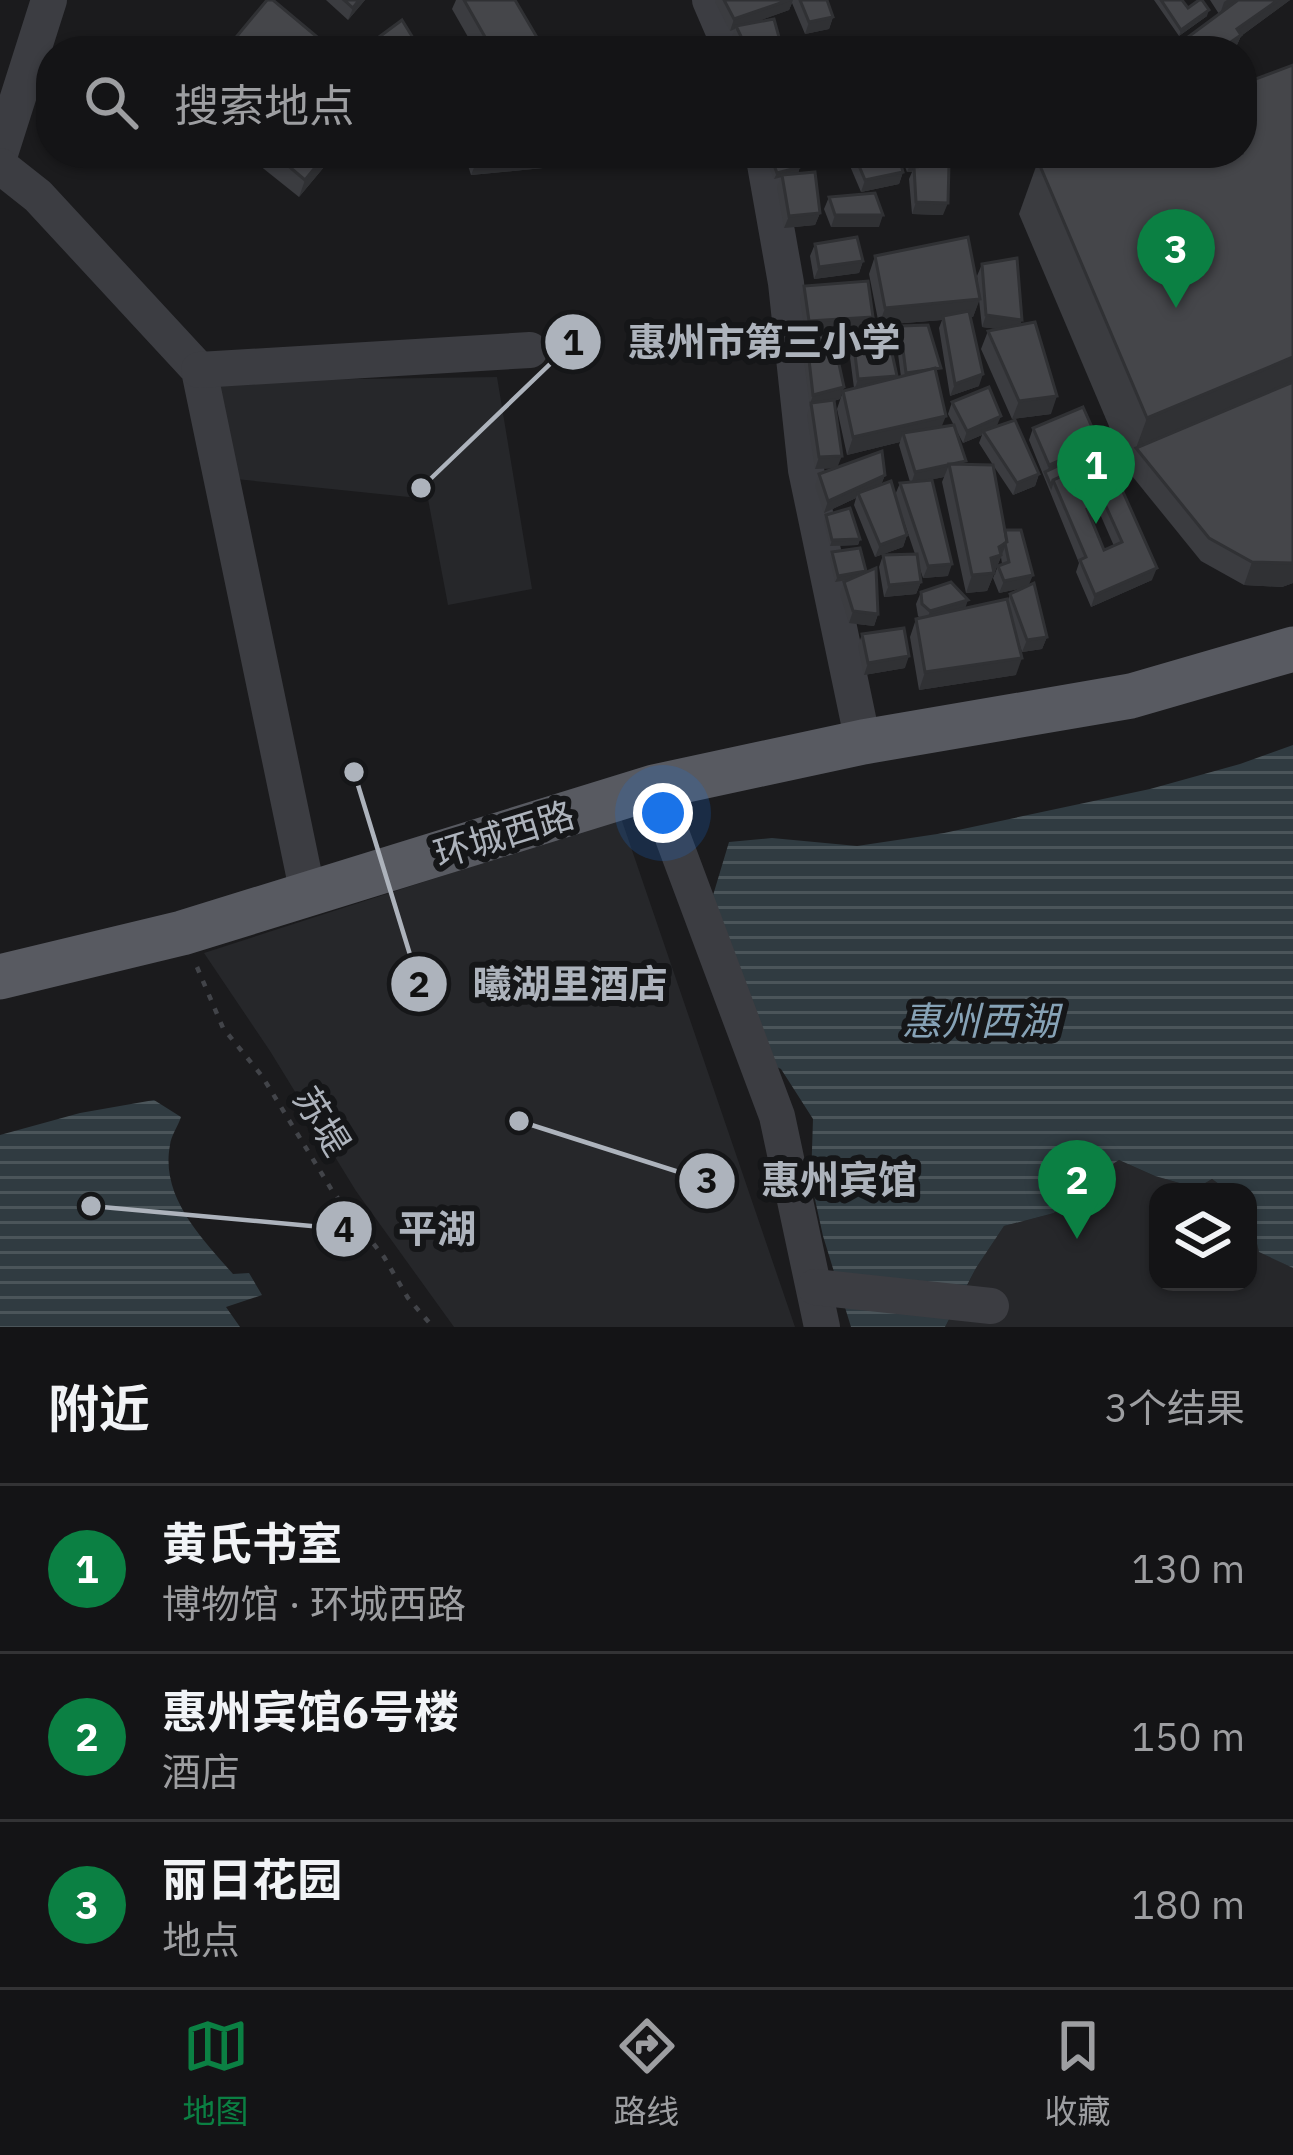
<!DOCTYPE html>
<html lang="zh">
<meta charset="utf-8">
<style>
body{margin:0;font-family:"IBM Plex Sans","Noto Sans SC",sans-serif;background:#212123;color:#f1f3f6}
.controls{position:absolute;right:36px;bottom:36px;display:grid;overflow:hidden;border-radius:24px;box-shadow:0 3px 9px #0004}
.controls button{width:108px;height:108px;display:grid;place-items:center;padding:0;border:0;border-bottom:3px solid #333335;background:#141416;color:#f1f3f6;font:60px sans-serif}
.you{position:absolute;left:663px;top:813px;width:42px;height:42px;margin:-30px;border:9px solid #fff;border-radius:50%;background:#1a73e8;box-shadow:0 0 0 18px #1a73e833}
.badge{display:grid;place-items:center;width:78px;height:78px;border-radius:50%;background:#0b8043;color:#fff;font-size:39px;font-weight:700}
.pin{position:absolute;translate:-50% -99px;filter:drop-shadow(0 3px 6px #0008)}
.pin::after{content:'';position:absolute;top:63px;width:42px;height:36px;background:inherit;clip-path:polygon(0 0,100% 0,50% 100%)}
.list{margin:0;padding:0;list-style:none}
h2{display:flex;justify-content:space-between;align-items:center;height:156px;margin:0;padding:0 48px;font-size:51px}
h2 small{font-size:39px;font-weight:400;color:#9d9ea1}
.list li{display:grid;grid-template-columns:78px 1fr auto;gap:36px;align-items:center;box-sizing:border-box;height:168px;padding:0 48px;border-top:3px solid #333335}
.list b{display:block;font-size:45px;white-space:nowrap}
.list p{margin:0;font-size:39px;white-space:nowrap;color:#9d9ea1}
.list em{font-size:39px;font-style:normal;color:#9d9ea1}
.icon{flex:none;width:66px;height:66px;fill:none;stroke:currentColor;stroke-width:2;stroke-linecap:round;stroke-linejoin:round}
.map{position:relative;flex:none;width:1293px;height:1327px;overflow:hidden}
.search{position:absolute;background:#141416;box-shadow:0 3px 9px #0004;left:36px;right:36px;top:36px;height:132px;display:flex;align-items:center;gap:30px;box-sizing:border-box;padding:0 42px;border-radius:48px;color:#9d9ea1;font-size:45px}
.sheet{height:660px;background:#141416}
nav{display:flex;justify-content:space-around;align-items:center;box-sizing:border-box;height:168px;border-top:3px solid #333335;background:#141416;font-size:33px;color:#9d9ea1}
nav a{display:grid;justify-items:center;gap:6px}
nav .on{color:#0b8043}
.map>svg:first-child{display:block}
</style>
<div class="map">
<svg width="1293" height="1327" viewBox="0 0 1293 1327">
<defs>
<pattern id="water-rules" width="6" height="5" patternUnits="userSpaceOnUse" patternTransform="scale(3)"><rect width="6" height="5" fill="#303b41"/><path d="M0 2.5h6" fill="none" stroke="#4b555a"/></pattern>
</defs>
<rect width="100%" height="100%" fill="#1b1b1d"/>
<g fill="#26272a">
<path d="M497,377L532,589L448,605L428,499L226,478L218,381Z"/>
<path d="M621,818L795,1327H454L356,1191L270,1051L204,953Z"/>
<path d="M1119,1160L1155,1176L1197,1188L1212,1179L1230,1192H1158V1282H1248V1207L1259,1251L1293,1268V1327H945L976,1268L1004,1226L1054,1213L1087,1181Z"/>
</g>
<g fill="url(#water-rules)">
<path d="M1293,745V1268L1259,1252L1248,1207V1192H1230L1212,1179L1197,1188L1155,1176L1119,1160L1087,1181L1054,1213L1004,1226L976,1268L945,1327H851L823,1236L811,1181L813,1119L781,1069L756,1057L711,902L729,842L772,838L857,846L944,833L1150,789L1240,764Z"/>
<path d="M154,1100L181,1117C178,1126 171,1136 170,1145C160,1197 202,1238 233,1274L249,1273L262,1295L226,1307L240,1327H0V1135L80,1113Z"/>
</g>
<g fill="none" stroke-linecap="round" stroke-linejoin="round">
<path stroke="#424449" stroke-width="4.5" stroke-dasharray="6 9" stroke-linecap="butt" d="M197,967L223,1028L262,1076L333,1192L384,1257L408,1298L433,1327"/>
<g stroke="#3c3d42" stroke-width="36">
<path d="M710,0L732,51"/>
<path d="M763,153L786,283L806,470L863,742"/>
<path d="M0,154L49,0"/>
<path d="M0,166L38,196L199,370L308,894"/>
<path d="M199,370L530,350"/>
<path d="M654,787L777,1116L822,1327"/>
<path d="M815,1287L991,1306"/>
</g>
<path stroke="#585a61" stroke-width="45" d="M0,977L182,933L654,787L863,742L1131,696L1293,649"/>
</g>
<g fill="#3b3c40" fill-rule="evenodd">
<path d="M326,0H365L348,20Z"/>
<path d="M456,0H515L545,51H476L452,9Z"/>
<path d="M716,0H827L833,17L829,29L805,34L792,3L789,10L752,23L782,48L781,51H738L731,39L735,29L730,31L715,2Z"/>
<path d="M1154,0H1182L1188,8L1207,16L1179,36Z"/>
<path d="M1210,0H1290L1241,36L1236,47L1230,51H1185L1183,49L1188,37L1219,14Z"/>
<path d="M237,36L334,51H231Z"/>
<path d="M1293,65V583L1282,587L1244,585L1201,561L1128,471L1019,214L1038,161Z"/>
<path d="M244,153H332L329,161L299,197Z"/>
<path d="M464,153H546L543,168L471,175Z"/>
<path d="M900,153H926V166L943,215L912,214L909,179L912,172H907Z"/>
<path d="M854,154L903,172L899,184L861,192L850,166Z"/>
<path d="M772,160L800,167L798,173L820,213L815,225L784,228L777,187L781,177L774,179L769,166Z"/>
<path d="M829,197L879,227H831L824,209Z"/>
<path d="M815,244L863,261L859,273L814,279L810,256Z"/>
<path d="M875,256L979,293L977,276L982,264L1021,325L1051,414L1012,419L981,349L988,331L999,329L982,327L979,300L973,317H970L979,386L950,396L939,328L942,320L879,325L869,274Z"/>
<path d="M804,286L869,328L896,378L901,377L896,338L900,326L937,377L942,427L965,465H993L979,443L982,435L963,443L948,414L952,402L997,426L1039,474L1035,486L1013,495L993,465L1005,530L1029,585L1047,637L1042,649L1022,652L1017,637L1016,675L919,690L910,637L916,619L920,618L918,616L916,604L921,592L966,608L1007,602L1010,594L1023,588L999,593L993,578L998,566L1002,564L1001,557L987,591L966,593L942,482L944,477L928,480L948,576L923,578L918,563L921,582L916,594L884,597L879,567L883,555L915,554L895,495L900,483L910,482L899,445L900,442L847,455L837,409L843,391L854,388L848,342L852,330L805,333L800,298Z"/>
<path d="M806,333L844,387L840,399L834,401L838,467L885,475L881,485L907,535L903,547L875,557L854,505L856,498L824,513L815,486L819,474L835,468L815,469L807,415L810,407L802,345Z"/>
<path d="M1033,428L1099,443L1097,449L1152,580L1091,607L1076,572L1079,563L1029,440ZM1080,462L1082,467L1064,475L1062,469ZM1100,514L1114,546L1104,550L1090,518Z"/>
<path d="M826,515L860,539L858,545L830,546L824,521Z"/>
<path d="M832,552L866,571L865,573L878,614L874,626L849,623L840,594L844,582L851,579L835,582L830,558Z"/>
<path d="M862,634L905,668L864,675L858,646Z"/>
</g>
<g fill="#303134">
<path d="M359,0H365L348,20L353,8Z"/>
<path d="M789,0H793L789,10L737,29L736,26L735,29L730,31L734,19Z"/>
<path d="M1227,0H1240L1220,14L1224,2Z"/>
<path d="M1278,0H1290L1241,36L1236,47L1230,51H1218L1237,29Z"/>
<path d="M1209,10L1207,16L1179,36L1181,30Z"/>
<path d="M833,17L829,29L805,34L809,22Z"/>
<path d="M327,153H332L329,161L299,197L305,180Z"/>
<path d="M788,153L787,156L772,160L774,154Z"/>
<path d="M806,153H835L805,158Z"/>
<path d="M547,156L543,168L471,175L476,163Z"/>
<path d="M928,159L924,171L914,167L912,172H907L912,160Z"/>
<path d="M800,167L798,173L774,179L777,173Z"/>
<path d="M903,172L899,184L861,192L865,180Z"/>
<path d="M916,202L948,203L943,215L912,214Z"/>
<path d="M820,213L815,225L784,228L789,216Z"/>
<path d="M835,215H883L879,227H831Z"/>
<path d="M863,261L859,273L814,279L819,267Z"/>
<path d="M980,299L973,317L944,320L943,316L942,320L879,325L885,308Z"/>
<path d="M986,315L1022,320L1018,332L982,327Z"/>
<path d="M873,317L868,329L805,333L809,321Z"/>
<path d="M1293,357V402L1136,448L1147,418Z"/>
<path d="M983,374L979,386L950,396L955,384Z"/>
<path d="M897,376L893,388L854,391L858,379Z"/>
<path d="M844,387L840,399L812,407L811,403L809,407L813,395Z"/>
<path d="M1057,396L1051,414L1012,419L1019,401Z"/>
<path d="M946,416L939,433H903L900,442L847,455L853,437Z"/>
<path d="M1001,416L996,428L983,431L982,435L963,443L967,431Z"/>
<path d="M1099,443L1095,455H1082L1080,462L1047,476L1049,465Z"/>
<path d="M842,456L837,468L815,469L819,457Z"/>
<path d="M949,465L944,477L911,484L915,472Z"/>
<path d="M1039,474L1035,486L1013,495L1017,483Z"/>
<path d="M885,475L880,487L858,493L856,498L824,513L828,501Z"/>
<path d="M1104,502L1100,514L1082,521L1087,509Z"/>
<path d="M907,535L903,547L875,557L880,545Z"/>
<path d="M860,539L858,545L830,546L832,540Z"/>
<path d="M1007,542L987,591L966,593L972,575L999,547Z"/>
<path d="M1252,562L1293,563V583L1282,587L1244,585Z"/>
<path d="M952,564L948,576L923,578L928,566Z"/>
<path d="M1157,568L1152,580L1091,607L1095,595Z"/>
<path d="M866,571L864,577L835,582L838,576Z"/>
<path d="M1033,575L1028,587L999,593L1004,581Z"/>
<path d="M921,582L916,594L884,597L889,585Z"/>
<path d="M968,600L964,612L926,623L930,611Z"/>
<path d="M853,611L878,614L874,626L849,623Z"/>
<path d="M1047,637L1042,649L1022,652L1027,640Z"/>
<path d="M909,656L905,668L864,675L868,663Z"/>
<path d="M1022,658L1016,675L919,690L925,672Z"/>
</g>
<g fill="#45464a" stroke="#303134" stroke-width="3" fill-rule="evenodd">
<path d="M267,0H273L334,51H256L237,36Z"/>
<path d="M344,0H359L353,8Z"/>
<path d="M464,0H515L545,51H493Z"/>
<path d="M724,0H789L734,19Z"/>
<path d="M800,0H827L833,17L809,22Z"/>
<path d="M1161,0H1182L1188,8L1199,0H1202L1209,10L1181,30Z"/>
<path d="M1238,0H1278L1237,29L1241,35L1218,51H1198L1188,37Z"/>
<path d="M774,19L782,48L773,51H748L736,26Z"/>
<path d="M402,20L421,51H376L371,43Z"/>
<path d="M823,44L825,51H788Z"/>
<path d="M1293,65V357L1147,418L1038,161L1059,153H1242V84Z"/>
<path d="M273,153H327L305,180Z"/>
<path d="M472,153H546L547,156L476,163Z"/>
<path d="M798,153L800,167L777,173L772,160Z"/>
<path d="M860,153H898L903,172L865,180L854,154Z"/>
<path d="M909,153H926L928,159L912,160Z"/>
<path d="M949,164L948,203L916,202L914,167Z"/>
<path d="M815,172L820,213L789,216L782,175Z"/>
<path d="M875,193L883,215H835L829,197Z"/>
<path d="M857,237L863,261L819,267L815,244Z"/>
<path d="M968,237L980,299L885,308L875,256Z"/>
<path d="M1017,258L1022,320L986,315L982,264Z"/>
<path d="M868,281L873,317L809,321L804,286Z"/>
<path d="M969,311L983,374L955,384L943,316Z"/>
<path d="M1035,322L1057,396L1019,401L988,331Z"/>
<path d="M928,325L941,368L906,373L900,326Z"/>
<path d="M886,326L897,376L858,379L852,330Z"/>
<path d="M806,333L833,337L844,387L813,395Z"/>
<path d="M935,368L946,416L853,437L843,391Z"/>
<path d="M1293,382V563L1252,562L1209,538L1136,448Z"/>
<path d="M989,387L1001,416L967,431L952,402Z"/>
<path d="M834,400L842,456L819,457L811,403Z"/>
<path d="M1083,407L1099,443L1049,465L1033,428Z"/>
<path d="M1015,420L1039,474L1017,483L983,431Z"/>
<path d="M954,425L966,461L915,472L903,433Z"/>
<path d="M1097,449L1101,459L1086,465L1082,455Z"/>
<path d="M882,451L885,475L828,501L819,474Z"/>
<path d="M1107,456L1157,568L1095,595L1080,560L1086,557L1053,480ZM1104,502L1122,542L1104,550L1087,509Z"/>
<path d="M949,464L993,465L1007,542L999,547L1001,555L991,558L994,573L972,575Z"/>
<path d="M1060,465L1064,475L1053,480L1051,486L1045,472Z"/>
<path d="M932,480L952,564L928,566L900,483Z"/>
<path d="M891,481L907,535L880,545L858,493Z"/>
<path d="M850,508L860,539L832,540L826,515Z"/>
<path d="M1005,530H1021L1033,575L1004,581L998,566L1009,562L1005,543L1007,542Z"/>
<path d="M860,548L866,571L838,576L832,552Z"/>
<path d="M917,554L921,582L889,585L883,555Z"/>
<path d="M876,568L878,614L853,611L844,582Z"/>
<path d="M951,582L968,600L930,611L922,604L921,592Z"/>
<path d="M1034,583L1047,637L1027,640L1010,594Z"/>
<path d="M1007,599L1022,658L925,672L916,619Z"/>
<path d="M904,628L909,656L868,663L862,634Z"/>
</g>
<g text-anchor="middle" stroke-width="12" stroke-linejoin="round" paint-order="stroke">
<g font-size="36" fill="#adb3bc" stroke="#151618">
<text transform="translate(504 834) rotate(-17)" y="13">环城西路</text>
<text transform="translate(322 1121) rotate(58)" y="13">苏堤</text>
</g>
<g font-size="39" font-style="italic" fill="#86a2b6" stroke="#151618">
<text x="980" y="1035">惠州西湖</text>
</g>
</g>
<path fill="none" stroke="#adb3bc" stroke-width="4.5" d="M421 488L573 342M354 772L419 984M519 1121L707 1181M91 1206L344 1229"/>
<g fill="#adb3bc" stroke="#151618" stroke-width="4.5">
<circle cx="421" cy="488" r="12"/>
<circle cx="354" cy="772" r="12"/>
<circle cx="519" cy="1121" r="12"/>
<circle cx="91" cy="1206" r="12"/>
<circle cx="573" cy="342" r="30"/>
<circle cx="419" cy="984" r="30"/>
<circle cx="707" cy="1181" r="30"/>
<circle cx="344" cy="1229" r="30"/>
</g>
<g font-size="36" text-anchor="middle" font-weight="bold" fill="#111">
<text x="573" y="355">1</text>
<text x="419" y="997">2</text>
<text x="707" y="1193">3</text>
<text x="344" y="1242">4</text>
</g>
<g font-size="39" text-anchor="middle" font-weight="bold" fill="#adb3bc" stroke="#151618" stroke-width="12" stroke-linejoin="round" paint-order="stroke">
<text x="764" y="356">惠州市第三小学</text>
<text x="570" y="998">曦湖里酒店</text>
<text x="839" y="1194">惠州宾馆</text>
<text x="437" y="1243">平湖</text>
</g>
</svg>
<div class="controls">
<button><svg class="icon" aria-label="layers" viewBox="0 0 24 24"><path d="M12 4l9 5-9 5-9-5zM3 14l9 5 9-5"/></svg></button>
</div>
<div class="you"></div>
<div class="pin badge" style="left:1096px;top:524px">1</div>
<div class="pin badge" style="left:1077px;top:1239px">2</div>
<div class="pin badge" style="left:1176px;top:308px">3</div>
<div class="search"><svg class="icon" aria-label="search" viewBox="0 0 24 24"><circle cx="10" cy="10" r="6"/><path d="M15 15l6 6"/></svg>搜索地点</div>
</div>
<section class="sheet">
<h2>附近<small>3个结果</small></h2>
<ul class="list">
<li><span class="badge">1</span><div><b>黄氏书室</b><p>博物馆 · 环城西路</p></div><em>130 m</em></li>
<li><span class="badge">2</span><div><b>惠州宾馆6号楼</b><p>酒店</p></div><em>150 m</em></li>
<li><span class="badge">3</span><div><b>丽日花园</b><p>地点</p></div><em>180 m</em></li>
</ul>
</section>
<nav>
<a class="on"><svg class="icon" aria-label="map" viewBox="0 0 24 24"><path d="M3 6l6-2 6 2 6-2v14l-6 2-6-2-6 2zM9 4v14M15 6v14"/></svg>地图</a>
<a><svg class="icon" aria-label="directions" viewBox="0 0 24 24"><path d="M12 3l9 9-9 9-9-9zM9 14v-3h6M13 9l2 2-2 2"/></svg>路线</a>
<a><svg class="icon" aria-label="saved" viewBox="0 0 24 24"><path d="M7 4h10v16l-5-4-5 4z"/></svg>收藏</a>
</nav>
